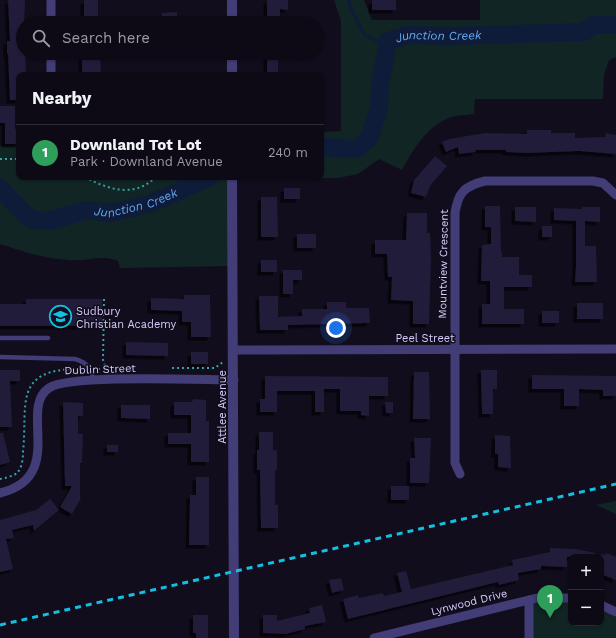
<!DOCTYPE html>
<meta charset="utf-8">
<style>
body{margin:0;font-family:"Work Sans",sans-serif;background:#1b1822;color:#f1f3f6}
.controls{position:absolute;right:12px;bottom:12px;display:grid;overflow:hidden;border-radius:8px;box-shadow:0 1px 3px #0004}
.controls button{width:36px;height:36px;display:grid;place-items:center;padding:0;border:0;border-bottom:1px solid #2d2b34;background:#0d0a15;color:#f1f3f6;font:20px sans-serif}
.you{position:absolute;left:336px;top:328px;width:14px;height:14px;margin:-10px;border:3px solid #fff;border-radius:50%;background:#1a73e8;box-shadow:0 0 0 6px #1a73e833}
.badge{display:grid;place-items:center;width:26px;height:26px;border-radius:50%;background:#2563eb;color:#fff;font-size:13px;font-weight:700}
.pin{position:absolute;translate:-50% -33px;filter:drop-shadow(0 1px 2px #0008)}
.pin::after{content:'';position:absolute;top:21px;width:14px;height:12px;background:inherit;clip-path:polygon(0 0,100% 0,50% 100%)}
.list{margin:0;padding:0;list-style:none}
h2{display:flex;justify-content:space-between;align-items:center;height:52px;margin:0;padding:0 16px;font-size:17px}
h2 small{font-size:13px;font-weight:400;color:#9a9aa0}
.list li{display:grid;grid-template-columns:26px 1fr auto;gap:12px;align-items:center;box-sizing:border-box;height:56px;padding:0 16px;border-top:1px solid #2d2b34}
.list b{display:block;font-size:15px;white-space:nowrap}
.list p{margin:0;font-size:13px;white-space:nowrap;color:#9a9aa0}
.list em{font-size:13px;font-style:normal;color:#9a9aa0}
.icon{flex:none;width:22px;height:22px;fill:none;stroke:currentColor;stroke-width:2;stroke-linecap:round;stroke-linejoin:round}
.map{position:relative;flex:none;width:616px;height:638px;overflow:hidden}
.search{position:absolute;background:#0d0a15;box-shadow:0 1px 3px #0004;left:16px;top:16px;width:308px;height:44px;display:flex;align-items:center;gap:10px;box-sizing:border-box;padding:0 14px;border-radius:22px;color:#9a9aa0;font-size:15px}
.panel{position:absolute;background:#0d0a15;box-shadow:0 1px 3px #0004;left:16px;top:72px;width:308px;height:108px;border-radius:8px}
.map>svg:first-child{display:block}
</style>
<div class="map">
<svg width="616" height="638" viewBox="0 0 616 638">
<defs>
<filter id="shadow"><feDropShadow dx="-3.5" dy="3.5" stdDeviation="0" flood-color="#0009"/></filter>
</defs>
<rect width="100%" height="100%" fill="#110d1c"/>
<g fill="#112525">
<path d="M334,0H364L372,20H480V0H616V57L609,60L604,75L603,99H475L474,114C466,115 456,115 449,118C426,127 413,150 402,170L379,159L358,174L338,178L232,180V266L120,268L118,261C102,254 86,262 69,260C42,258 25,252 0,244V146H19V177H321V132L341,131V21Z"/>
<path d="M616,501V514L596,505Z"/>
<path d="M571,599V623H601V606L616,614V638H530V601Z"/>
</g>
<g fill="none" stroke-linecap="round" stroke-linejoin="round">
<path stroke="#0e1c3a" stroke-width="3" d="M349,0L350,7L364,34L387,47"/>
<g stroke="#0e1c3a" stroke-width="18">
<path id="s1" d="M321,147L357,149L370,137L379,107L380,86L388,41L409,35L450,36L584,32L593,25H616"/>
<path id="s2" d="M0,188L27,216L33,220L49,221L86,210L110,213L152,203L210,177"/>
</g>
</g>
<g fill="#231b3b" filter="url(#shadow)">
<path d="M8,0H25L23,53H25L26,75H19V100H10L8,54H7V41H10Z"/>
<rect x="84" y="0" width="14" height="23"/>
<path d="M267,0H288V10L280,9V23H267Z"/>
<rect x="372" y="0" width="24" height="10"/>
<path d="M177,12V23H162V13Z"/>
<path d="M82,53H100L101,75H82Z"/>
<rect x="267" y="53" width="11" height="21"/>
<path d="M0,106H15V129H19V144H5V123H0Z"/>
<path d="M527,130H551V133H575V138L605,137L606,133L616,135V154L579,151L527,153L506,152V150H475L476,152L459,154L458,147L446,152L442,142L449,139L485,133L527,134Z"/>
<path d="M435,156L447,166L430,186L426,197L411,193L414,180Z"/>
<rect x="284" y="188" width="16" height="11"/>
<path d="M261,197H277L278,237H261Z"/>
<path d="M485,206H500L501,252H502V257H519V275H532V287H504V309H524V324H482V304H490V281H481L482,245L491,244V227H485Z"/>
<path d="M515,207H536V222L515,221Z"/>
<path d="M582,207H600V222L585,221V246H596L597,282H575L576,267V221L554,220V208L582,209Z"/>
<path d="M407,213H427V233H430L431,257L429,324H413V301L391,300L392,277H388L387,254H375V240H406Z"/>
<rect x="542" y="226" width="10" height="11"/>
<rect x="297" y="234" width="19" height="14"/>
<rect x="261" y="260" width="16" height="12"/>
<path d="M283,270H302V280H293V294H283Z"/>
<path d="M184,295H210L211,337H191V322H182V311L151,310V298L184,299Z"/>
<path d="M259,296H278V317L302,316V309H327V302H346V308H369L370,323L288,325V330H260Z"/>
<path d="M26,299H102V326H0V304H26Z"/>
<rect x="577" y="303" width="26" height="16"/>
<rect x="542" y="311" width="17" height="12"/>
<path d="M126,342L168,343V356L126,355Z"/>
<rect x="191" y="352" width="17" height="12"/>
<path d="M0,370H20V381H10L12,427H0Z"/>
<path d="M481,370H497V389H493V414H482Z"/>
<path d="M414,372H429L430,419H413Z"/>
<path d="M532,375L616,376V396H603V390L579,389V406H564V389H532Z"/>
<path d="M265,376L388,377V396H369V416L361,415V411H340V389H324V412H315V391H277V412H260V399H265Z"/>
<path d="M193,399L206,400V421H209V462H191V444H168V433H191V415H174V402H192Z"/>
<path d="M63,402L83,403V416H78V434H83L82,463H80V497L81,498L72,514L60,507L72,486H65Z"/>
<path d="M385,402H393V413H386Z"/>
<path d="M121,405H150V419L121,418Z"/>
<path d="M259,432H273V450H277V470H275V505H278V528H261L260,470H257V450H259Z"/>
<path d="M0,433H3L10,462L0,465Z"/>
<path d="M495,435L510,436L511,468L498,467V454H495Z"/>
<path d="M414,438H431L429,483H410V458H415Z"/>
<rect x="107" y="445" width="11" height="7"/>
<path d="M196,477H209V545H189L190,495H196Z"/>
<rect x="391" y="486" width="18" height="14"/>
<path d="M50,499L59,510L34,531L33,525L12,530L14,538L6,539L13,569L0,572V520L36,510Z"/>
<path d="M550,548L576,549L595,553V557H567V567L541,566V569L518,573L519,580L499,585L498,582L348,619L343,599L358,595L359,598L383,593L384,596L402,592L397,573L406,571L411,589L513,565L512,560L550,552Z"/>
<path d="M606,553L616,557V580L601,574V554L605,555Z"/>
<path d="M341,578L344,590L332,593L329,580Z"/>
<path d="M322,605L326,622L305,626V629L286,634L263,633V615H277V621L310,613L309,608Z"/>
<path d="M193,615H208V638H196V633H193Z"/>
</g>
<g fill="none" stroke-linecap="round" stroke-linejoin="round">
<g stroke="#37a4a4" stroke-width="2" stroke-dasharray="2 3" stroke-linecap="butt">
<path d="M0,159H19"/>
<path d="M85,177C109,190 134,198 156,177"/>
<path d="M104,299L103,360L106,368L112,369"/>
<path d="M172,368H215L223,362"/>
<path d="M98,369H107"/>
<path d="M0,479C5,478 14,476 17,473C22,468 23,459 23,452C28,405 12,369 79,369"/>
</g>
<g stroke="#423c77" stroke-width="4.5">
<path d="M0,338H48"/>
<path d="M0,357L75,359C87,362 91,369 94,380"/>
</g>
<g stroke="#423c77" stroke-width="9">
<path d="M51,23V0"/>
<path d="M51,75V53"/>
<path d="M234,350L616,349"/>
<path d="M460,474L455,463V213C458,193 464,186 485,181H593L603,183L616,195"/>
<path d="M0,493C67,477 18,408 49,388C69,374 202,380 234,380"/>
<path d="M529,600V638"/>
<path d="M601,605L616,612"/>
<path d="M374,638L537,598H571"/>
</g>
<g stroke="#423c77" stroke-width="10">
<path d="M232,0V23"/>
<path d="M232,53V75"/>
<path d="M232,177L234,638"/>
</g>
<path stroke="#13c0e0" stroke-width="3" stroke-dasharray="6 5" stroke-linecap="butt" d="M0,625L616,484"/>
</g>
<defs>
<symbol id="school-ring" viewBox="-11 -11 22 22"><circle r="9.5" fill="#110d1c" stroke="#13c0e0" stroke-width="1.5"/><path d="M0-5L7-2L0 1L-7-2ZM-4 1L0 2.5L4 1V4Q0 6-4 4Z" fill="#13c0e0"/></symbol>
</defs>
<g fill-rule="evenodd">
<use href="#school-ring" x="48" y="304" width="25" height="25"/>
</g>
<g text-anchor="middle" stroke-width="3" stroke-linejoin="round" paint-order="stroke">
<g font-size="11" fill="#d4ccfb" stroke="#110d1c">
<text transform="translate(443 264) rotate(-89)" y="4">Mountview Crescent</text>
<text x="425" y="342">Peel Street</text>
<text transform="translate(100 369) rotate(-2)" y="4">Dublin Street</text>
<text transform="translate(222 407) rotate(-90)" y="4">Attlee Avenue</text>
<text transform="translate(469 602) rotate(-14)" y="4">Lynwood Drive</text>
</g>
<g font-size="11" fill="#d4ccfb" stroke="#110d1c" text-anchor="start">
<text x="76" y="315">Sudbury<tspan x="76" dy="13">Christian Academy</tspan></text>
</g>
<g font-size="12" font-style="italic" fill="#63a8f2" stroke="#110d1c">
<text dy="4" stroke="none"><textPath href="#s1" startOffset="203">Junction Creek</textPath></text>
<text dy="4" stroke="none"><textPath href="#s2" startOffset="152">Junction Creek</textPath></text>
</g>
</g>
</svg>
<div class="controls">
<button>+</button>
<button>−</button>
</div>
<div class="you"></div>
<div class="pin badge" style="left:550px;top:618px;background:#2e9e5b">1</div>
<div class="search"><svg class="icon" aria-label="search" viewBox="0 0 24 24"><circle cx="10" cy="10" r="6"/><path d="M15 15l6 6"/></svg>Search here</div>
<section class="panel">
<h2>Nearby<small></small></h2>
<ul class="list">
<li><span class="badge" style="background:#2e9e5b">1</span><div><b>Downland Tot Lot</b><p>Park · Downland Avenue</p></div><em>240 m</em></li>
</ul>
</section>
</div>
